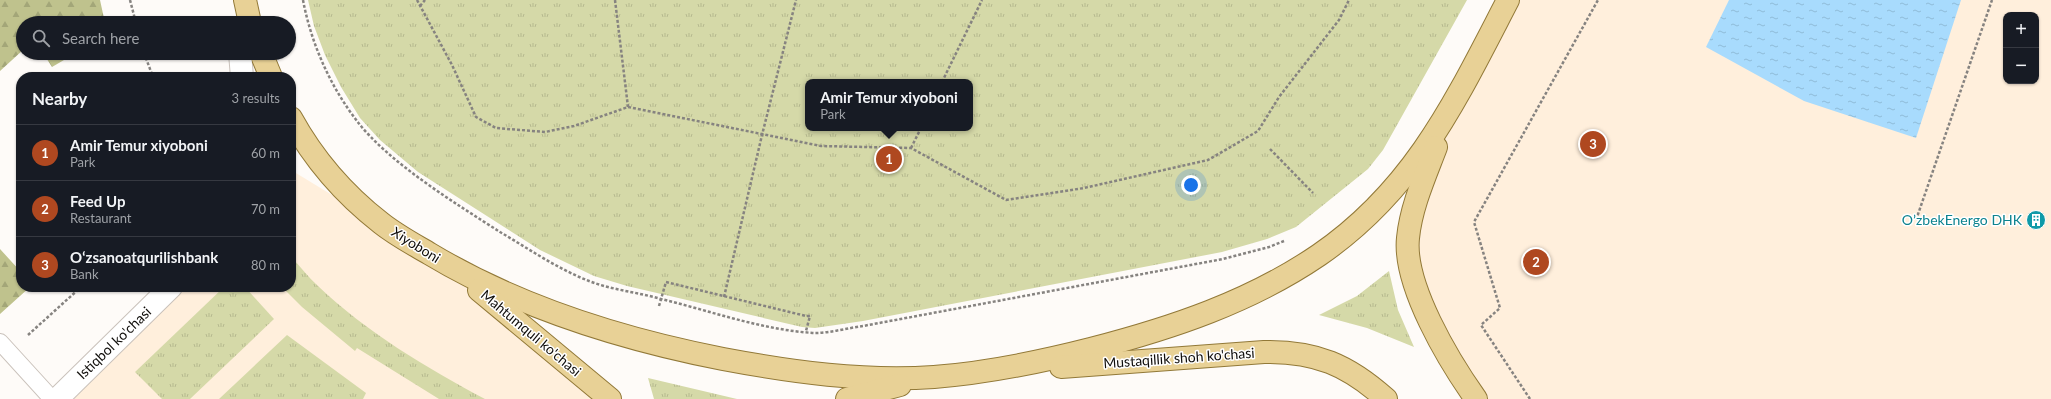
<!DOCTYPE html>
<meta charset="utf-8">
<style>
body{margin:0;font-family:Lato,sans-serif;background:#20242c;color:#f1f3f6}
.controls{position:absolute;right:12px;top:12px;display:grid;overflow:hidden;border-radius:8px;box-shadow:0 1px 3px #0004}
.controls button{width:36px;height:36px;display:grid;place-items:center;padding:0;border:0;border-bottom:1px solid #363941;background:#171b24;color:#f1f3f6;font:20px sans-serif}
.you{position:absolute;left:1191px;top:185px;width:14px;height:14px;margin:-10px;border:3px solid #fff;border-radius:50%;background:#1a73e8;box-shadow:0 0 0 6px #1a73e833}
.badge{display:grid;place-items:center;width:26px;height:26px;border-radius:50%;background:#af4820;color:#fff;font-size:13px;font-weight:700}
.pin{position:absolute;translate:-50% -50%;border:2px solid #fff;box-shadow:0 1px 4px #0006}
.popup{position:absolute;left:805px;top:79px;width:168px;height:52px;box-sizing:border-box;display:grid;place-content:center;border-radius:8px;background:#171b24;filter:drop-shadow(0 1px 3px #0005);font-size:13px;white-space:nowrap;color:#9ea1a6}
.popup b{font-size:15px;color:#f1f3f6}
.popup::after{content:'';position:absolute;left:50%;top:100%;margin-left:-8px;border:8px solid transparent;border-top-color:#171b24}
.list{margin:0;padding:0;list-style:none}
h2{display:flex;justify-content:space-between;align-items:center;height:52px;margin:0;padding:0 16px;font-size:17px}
h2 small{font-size:13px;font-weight:400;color:#9ea1a6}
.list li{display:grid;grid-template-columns:26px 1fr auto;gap:12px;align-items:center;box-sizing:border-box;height:56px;padding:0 16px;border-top:1px solid #363941}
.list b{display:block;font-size:15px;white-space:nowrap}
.list p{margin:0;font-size:13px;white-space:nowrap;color:#9ea1a6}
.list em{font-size:13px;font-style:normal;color:#9ea1a6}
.icon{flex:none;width:22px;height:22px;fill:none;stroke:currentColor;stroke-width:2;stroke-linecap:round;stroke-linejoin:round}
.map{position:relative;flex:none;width:2051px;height:399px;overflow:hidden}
.search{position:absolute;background:#171b24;box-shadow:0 1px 3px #0004;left:16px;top:16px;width:280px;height:44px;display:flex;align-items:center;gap:10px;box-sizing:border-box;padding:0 14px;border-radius:22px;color:#9ea1a6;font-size:15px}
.panel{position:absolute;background:#171b24;box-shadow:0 1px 3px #0004;left:16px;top:72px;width:280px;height:220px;border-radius:16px}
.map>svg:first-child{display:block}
</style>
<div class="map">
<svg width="2051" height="399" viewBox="0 0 2051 399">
<defs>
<pattern id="grass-tufts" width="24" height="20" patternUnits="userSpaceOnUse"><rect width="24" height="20" fill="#d5d9a8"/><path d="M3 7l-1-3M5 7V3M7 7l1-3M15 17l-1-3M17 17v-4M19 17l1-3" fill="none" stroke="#b6b98f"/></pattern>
<pattern id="forest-firs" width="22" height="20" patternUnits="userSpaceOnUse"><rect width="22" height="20" fill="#bfc28d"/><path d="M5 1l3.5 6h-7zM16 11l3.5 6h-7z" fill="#a3a678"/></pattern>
<pattern id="water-ripples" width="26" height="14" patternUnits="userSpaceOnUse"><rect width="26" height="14" fill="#a8dbfd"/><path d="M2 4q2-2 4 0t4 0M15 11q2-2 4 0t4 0" fill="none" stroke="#8fbbd8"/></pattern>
</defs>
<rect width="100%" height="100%" fill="#fefbf8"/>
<g fill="#ffefdc" fill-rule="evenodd">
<path d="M1509,0H2051V399H1476L1414,280L1425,178ZM2006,15H2036V81H2006Z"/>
<path d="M291,170L452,268L610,399H57L171,287H291Z"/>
</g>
<g fill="url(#grass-tufts)" fill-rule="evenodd">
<path d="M308,0H1467L1383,150L1368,169L1296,227L1267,239L1222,252L863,321L815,328L802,327L627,286L594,276L540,250L418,172L380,140L360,118L341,87L325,55L314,26ZM808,82H970V128H808Z"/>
<path d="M291,257C300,266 308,277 318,286C366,332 427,368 485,399H439L357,348L355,351L302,307L282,287H291Z"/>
<path d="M1389,271L1398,310L1414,347L1367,328L1319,315L1357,296Z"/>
<path d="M224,287H245L274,319L190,399H162L135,372Z"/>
<path d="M287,335L366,393L363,399H219Z"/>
<path d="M648,378L737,399H654Z"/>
</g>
<g fill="url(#forest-firs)">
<path d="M0,0H100L105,23H23V50L0,71Z"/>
<path d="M43,53H76L52,67Z"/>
<path d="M0,249L21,272V287H30L0,314Z"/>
</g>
<path fill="url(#water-ripples)" d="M1729,0H1961L1916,138L1804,101L1706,47Z"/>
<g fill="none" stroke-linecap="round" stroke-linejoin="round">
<defs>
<path id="lane" d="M0,342L52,399"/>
<g id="secondary">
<path d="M240,53L242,77"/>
<path d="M57,399L171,287"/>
</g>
<g id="primary">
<path d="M245,0L250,23"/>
<path d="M261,53L271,77"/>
<path d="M291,118C313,158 345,195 381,223C396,235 413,244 430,254C520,308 621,339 723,359C792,372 864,382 934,377C987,373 1040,362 1091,349C1172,328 1250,302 1319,255C1415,189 1456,100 1508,0"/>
<path d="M1436,147C1425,176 1411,207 1408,238C1403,285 1449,361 1476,399"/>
<path d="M479,290L610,399"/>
<path d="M1061,367L1264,352C1316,351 1348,365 1386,399"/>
<path d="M847,399L900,385"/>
</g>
</defs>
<use href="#lane" stroke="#cac2bb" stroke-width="18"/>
<use href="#secondary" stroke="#cac2bb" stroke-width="24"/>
<use href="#primary" stroke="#927938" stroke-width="24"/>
<g stroke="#868380" stroke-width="2.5" stroke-dasharray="3 2" stroke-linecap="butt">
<path d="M130,0L136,23"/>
<path d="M303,0C311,43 330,86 357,121C389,163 455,203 500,232C529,249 558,269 589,281C612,290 637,292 661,299C711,311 762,330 814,333C830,333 848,328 863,326L1223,259L1269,247L1284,241"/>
<path d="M417,0L452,65L476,117L496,128L545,132L574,126L628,107L821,146L911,148L1006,200L1084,188L1208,160L1258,131L1279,97L1339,20L1349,0"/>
<path d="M615,0L628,107"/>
<path d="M420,6L425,0"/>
<path d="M144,53L153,77"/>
<path d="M942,82L982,0"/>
<path d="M911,148L921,128"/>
<path d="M1270,149L1313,193"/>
<path d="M1916,220L1992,0"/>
<path d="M724,297L762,135L796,0"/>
<path d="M659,306L666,282L806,316H810L806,331"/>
<path d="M28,335L81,287"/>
<path d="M1530,399L1481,325L1500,308L1474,222L1598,0"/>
</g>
<use href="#lane" stroke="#fff" stroke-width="16"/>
<use href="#secondary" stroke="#fff" stroke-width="22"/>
<use href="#primary" stroke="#e8d196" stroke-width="22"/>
</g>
<defs>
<symbol id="building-disc" viewBox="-11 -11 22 22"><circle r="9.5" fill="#0f9aa8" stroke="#fff"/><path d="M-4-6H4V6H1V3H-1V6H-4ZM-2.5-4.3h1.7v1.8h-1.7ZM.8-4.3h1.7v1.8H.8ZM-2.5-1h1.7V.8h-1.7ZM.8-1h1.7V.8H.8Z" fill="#fff"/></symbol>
</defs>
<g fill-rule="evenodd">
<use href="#building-disc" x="2025" y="209" width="22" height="22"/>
</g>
<g text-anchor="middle" stroke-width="3" stroke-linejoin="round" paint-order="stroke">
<g font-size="14" fill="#0d838f" stroke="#fff" text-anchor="end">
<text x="2022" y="225">O’zbekEnergo DHK</text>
</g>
<g font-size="14" fill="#0f0d0a" stroke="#fff">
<text transform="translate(416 245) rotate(32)" y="5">Xiyoboni</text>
<text transform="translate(531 333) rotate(40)" y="5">Mahtumquli ko'chasi</text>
<text transform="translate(114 343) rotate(-44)" y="5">Istiqbol ko'chasi</text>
<text transform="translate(1179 358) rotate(-4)" y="5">Mustaqillik shoh ko'chasi</text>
</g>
</g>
</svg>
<div class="controls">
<button>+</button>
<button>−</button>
</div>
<div class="you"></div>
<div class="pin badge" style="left:889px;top:159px">1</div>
<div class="popup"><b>Amir Temur xiyoboni</b>Park</div>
<div class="pin badge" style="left:1536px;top:262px">2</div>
<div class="pin badge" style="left:1593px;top:144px">3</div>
<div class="search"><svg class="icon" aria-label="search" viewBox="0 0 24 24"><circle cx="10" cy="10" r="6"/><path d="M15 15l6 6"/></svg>Search here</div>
<section class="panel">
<h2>Nearby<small>3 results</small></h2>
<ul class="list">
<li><span class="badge">1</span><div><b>Amir Temur xiyoboni</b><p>Park</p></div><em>60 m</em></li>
<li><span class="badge">2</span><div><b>Feed Up</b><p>Restaurant</p></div><em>70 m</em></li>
<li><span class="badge">3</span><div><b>Oʻzsanoatqurilishbank</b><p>Bank</p></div><em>80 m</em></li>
</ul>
</section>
</div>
